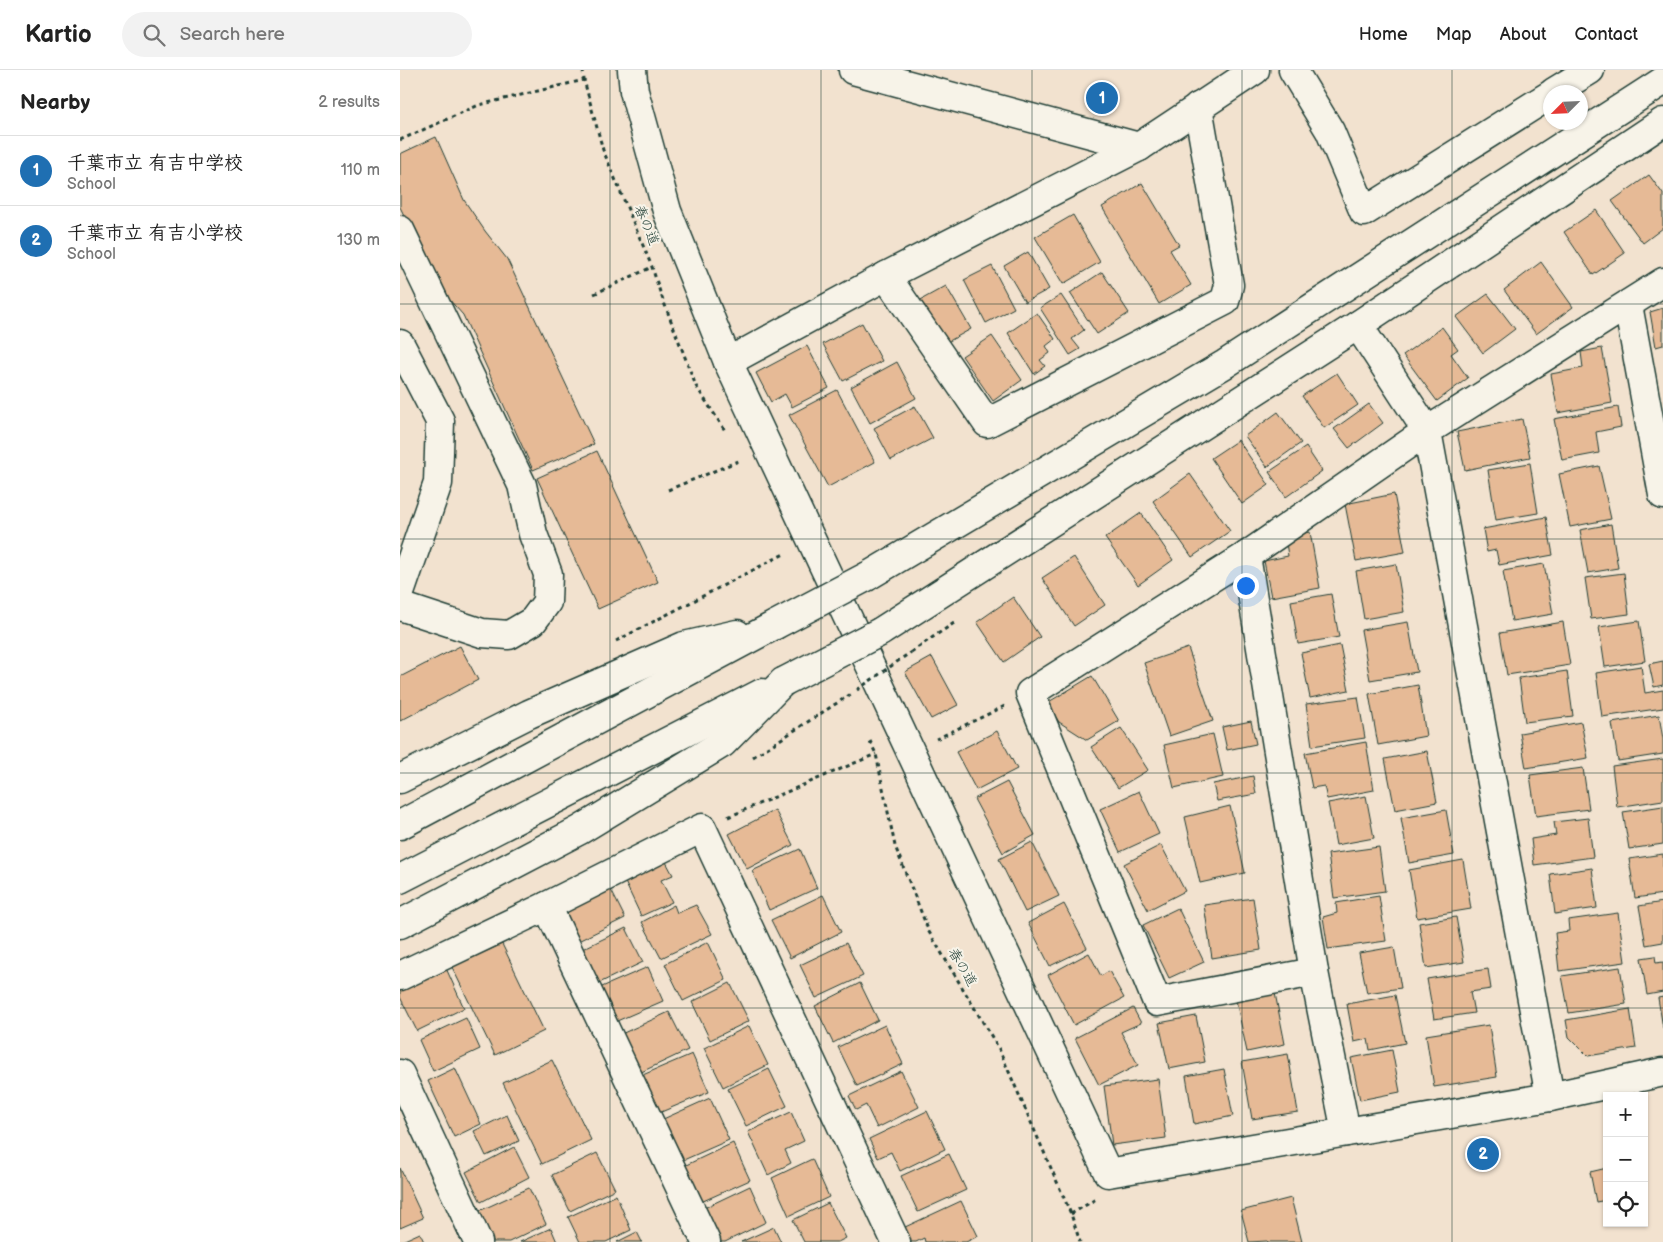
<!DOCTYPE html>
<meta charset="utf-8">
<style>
body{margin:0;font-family:"Balsamiq Sans","Klee One",sans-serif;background:#f2f2f2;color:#222}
.controls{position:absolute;right:15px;bottom:15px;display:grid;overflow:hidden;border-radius:0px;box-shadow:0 1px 4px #0004}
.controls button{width:45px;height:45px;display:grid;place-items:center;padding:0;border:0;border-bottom:1px solid #e0e0e0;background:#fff;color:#222;font:25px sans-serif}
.compass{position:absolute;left:1143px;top:15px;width:45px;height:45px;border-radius:50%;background:#fff;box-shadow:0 1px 4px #0004;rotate:246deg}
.you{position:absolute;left:845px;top:515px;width:18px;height:18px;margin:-12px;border:4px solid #fff;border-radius:50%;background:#1a73e8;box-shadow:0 0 0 8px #1a73e833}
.badge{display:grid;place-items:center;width:32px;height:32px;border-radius:50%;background:#1f6fb2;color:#fff;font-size:16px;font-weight:700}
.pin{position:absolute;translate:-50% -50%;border:2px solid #fff;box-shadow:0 1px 5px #0006}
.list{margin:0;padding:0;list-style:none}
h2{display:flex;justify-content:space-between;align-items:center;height:65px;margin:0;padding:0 20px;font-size:21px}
h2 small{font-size:16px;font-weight:400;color:#767676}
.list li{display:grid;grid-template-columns:32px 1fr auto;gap:15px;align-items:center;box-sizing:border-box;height:70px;padding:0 20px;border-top:1px solid #e0e0e0}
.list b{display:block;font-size:19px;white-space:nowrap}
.list p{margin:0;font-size:16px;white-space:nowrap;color:#767676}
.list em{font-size:16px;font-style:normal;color:#767676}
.icon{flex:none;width:28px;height:28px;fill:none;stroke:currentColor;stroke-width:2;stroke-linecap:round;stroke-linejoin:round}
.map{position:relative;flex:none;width:1263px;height:1172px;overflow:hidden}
header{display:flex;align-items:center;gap:30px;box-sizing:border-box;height:70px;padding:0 25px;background:#fff;border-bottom:1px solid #e0e0e0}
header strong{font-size:24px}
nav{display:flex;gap:28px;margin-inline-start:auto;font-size:18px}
.search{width:350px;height:45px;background:#f2f2f2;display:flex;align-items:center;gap:12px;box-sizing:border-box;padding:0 18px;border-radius:28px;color:#767676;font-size:19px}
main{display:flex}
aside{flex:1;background:#fff}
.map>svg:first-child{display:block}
</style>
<header>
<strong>Kartio</strong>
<div class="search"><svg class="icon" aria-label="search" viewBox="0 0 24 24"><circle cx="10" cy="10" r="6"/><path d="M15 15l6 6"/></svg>Search here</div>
<nav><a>Home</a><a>Map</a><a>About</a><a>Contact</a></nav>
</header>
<main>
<aside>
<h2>Nearby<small>2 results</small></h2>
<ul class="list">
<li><span class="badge">1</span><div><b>千葉市立 有吉中学校</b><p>School</p></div><em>110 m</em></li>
<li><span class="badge">2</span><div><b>千葉市立 有吉小学校</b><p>School</p></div><em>130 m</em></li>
</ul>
</aside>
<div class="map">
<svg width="1263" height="1172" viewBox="0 0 1263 1172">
<rect width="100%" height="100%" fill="#f2e2cf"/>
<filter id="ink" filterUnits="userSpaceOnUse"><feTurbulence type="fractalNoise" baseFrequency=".02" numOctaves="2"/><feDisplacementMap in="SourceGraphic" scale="10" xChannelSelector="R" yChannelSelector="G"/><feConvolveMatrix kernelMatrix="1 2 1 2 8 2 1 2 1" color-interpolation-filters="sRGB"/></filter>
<g filter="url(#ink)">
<g fill="#e6ba96" stroke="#1f3d34">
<path d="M36,67L64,130L85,161L107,189L194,374L133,400L63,245L39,218L0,137V84Z"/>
<path d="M1249,105L1263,124V158L1243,173L1212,131Z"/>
<path d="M742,113L779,175L770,180L791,215L759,234L702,137Z"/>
<path d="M1196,140L1225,183L1193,205L1164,162Z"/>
<path d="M673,145L700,192L663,214L635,167Z"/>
<path d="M628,182L649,219L625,232L604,196Z"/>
<path d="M1141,192L1173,237L1136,264L1104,220Z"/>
<path d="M592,196L614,238L586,253L564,210Z"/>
<path d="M702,202L729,243L697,264L670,223Z"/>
<path d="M546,216L571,259L542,275L517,232Z"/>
<path d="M1088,224L1115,259L1083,283L1056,247Z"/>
<path d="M661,225L684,260L672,269L680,279L670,285L640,238Z"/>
<path d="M1263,238V275L1256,277L1250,242Z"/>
<path d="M637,243L655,269L646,276L650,283L640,290L645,296L634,304L608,263Z"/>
<path d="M462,253L482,291L443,311L423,274Z"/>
<path d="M1042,257L1058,279L1051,284L1068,308L1037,331L1003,285Z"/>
<path d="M592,266L622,310L593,331L562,286Z"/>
<path d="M407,276L429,318L392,337L385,324L371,332L356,303Z"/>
<path d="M1202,278L1212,333L1158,343L1151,304L1183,298L1181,282Z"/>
<path d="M497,292L516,328L470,353L451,317Z"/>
<path d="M937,303L958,335L924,358L902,326Z"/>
<path d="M437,320L475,392L428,417L389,345Z"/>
<path d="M969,334L983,353L949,378L934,359Z"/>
<path d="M515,336L533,368L491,390L474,358Z"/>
<path d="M1218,337L1221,357L1196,362L1199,383L1162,390L1154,349Z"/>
<path d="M878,342L901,373L867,397L845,366Z"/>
<path d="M1122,349L1130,387L1065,400L1057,362Z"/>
<path d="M838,370L869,415L842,434L811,388Z"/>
<path d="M906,377L922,401L886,427L869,402Z"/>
<path d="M197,381L258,512L198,539L137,408Z"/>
<path d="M1130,393L1138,443L1096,450L1088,400Z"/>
<path d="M1199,396L1211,449L1170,457L1159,404Z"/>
<path d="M790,404L830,461L792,487L753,431Z"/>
<path d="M994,424L1005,482L956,491L945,434Z"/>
<path d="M741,443L773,490L738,515L705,468Z"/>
<path d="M1146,447L1153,485L1099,495L1096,480L1087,482L1083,459Z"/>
<path d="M1211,454L1218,498L1188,503L1180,460Z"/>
<path d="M910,462L920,518L871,527L864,491L888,486L885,466Z"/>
<path d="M674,487L705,535L674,556L642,508Z"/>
<path d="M996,494L1004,542L964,549L956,501Z"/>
<path d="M1144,494L1153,544L1112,551L1103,501Z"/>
<path d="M1224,503L1229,544L1191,549L1185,508Z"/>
<path d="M931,524L939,567L898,574L891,531Z"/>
<path d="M613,527L640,567L604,592L577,552Z"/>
<path d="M1239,551L1245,591L1205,597L1199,557Z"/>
<path d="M1008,552L1017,602L970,610L961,560Z"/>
<path d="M1163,552L1170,595L1107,605L1100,563Z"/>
<path d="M940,575L949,620L910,628L901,583Z"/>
<path d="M60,576L78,610L0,651V607Z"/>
<path d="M788,578L813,651L769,666L744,593Z"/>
<path d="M532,587L558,635L531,649L505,602Z"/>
<path d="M1263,591V615L1254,617L1249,594Z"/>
<path d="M1241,596L1245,623L1263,620V638L1202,647L1196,603Z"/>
<path d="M1167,601L1173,646L1125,652L1119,608Z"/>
<path d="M692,606L719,651L687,670L659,652L647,633Z"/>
<path d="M1018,615L1026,666L978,675L969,624Z"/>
<path d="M958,627L965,668L912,676L906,634Z"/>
<path d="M1259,645L1263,669V684L1218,691L1212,653Z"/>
<path d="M851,651L856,674L827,680L822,657Z"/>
<path d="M1181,652L1188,688L1126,698L1120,663Z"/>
<path d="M721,658L748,700L718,718L691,677Z"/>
<path d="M597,661L617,699L576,720L556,682Z"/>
<path d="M813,664L823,707L774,718L764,675Z"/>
<path d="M966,672L974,720L927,729L924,716L912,718L905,683Z"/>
<path d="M1027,681L1037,732L995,740L985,689Z"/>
<path d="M1263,689V730L1217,737L1212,696Z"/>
<path d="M1183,698L1189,739L1136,746L1130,705Z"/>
<path d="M853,706L856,724L817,731L813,714Z"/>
<path d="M607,712L635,765L603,783L574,729Z"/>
<path d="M739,721L759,764L720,782L700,739Z"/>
<path d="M966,726L974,768L936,775L928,733Z"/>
<path d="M830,736L845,803L800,813L785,747Z"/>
<path d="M1263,736V774L1229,779L1223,742Z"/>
<path d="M375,740L393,775L347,799L329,764Z"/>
<path d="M1046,740L1054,785L1009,793L1001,748Z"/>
<path d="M1188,748L1193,787L1134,795L1131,769L1156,765L1154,752Z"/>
<path d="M632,772L659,826L625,842L599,789Z"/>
<path d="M761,775L785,821L748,840L724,794Z"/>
<path d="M979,777L985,821L934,828L928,784Z"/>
<path d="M400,779L417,818L369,840L352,801Z"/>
<path d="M1263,784V824L1235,828L1229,789Z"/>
<path d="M265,790L273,805L261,810L272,832L241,846L224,810Z"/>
<path d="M1063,790L1071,839L1017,848L1009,800Z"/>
<path d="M1192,798L1197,838L1155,844L1150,804Z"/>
<path d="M209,816L225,848L172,874L156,842Z"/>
<path d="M423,825L441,862L390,888L371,850Z"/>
<path d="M979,826L986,871L928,879L923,847L937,843L936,833Z"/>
<path d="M853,828L861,880L812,888L804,835Z"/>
<path d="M1263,832V872L1246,875L1239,836Z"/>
<path d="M664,834L687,878L650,896L628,853Z"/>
<path d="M274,835L277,843L296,835L312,864L261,888L242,852Z"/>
<path d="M778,838L804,892L769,908L743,855Z"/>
<path d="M1218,843L1225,892L1159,901L1155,863L1169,861L1168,850Z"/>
<path d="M1056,847L1064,892L1026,898L1019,853Z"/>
<path d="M226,858L243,892L195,915L178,881Z"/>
<path d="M308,872L326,910L283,931L265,894Z"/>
<path d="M446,873L463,906L416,928L400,895Z"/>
<path d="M102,874L144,961L95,985L52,897Z"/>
<path d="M994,877L1001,918L967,923L959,883Z"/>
<path d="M689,883L701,906L709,901L724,928L674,955L648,905Z"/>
<path d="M1255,886L1256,893L1263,892V922L1247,925L1241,888Z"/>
<path d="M45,896L64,938L17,961L0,927V918Z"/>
<path d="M248,897L263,931L210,954L195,920Z"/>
<path d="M1220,897L1226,934L1169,943L1162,906Z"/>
<path d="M1088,899L1091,919L1070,922L1074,943L1034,949L1027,909Z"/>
<path d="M330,913L349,951L310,970L292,932Z"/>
<path d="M460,913L478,950L433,973L415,936Z"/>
<path d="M875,923L885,974L847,982L836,930Z"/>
<path d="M995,925L1005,973L970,980L968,969L954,972L947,934Z"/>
<path d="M1263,927V958L1258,928Z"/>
<path d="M733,938L741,953L721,962L738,995L699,1015L675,968Z"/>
<path d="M1230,939L1236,978L1188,986L1169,967L1166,950Z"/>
<path d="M269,942L288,980L235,1005L217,966Z"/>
<path d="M796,946L805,992L769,999L759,953Z"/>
<path d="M66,948L80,979L33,1001L19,970Z"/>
<path d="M485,955L503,994L457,1016L438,977Z"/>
<path d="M1089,955L1097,1007L1034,1017L1026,965Z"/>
<path d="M349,956L368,995L323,1017L304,978Z"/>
<path d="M992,980L1000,1022L960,1030L951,988Z"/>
<path d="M292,984L309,1022L254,1045L238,1007Z"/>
<path d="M888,984L898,1042L852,1049L842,992Z"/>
<path d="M152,990L191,1070L142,1094L103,1013Z"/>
<path d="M55,998L81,1054L54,1067L28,1011Z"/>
<path d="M369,999L387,1036L346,1056L328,1019Z"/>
<path d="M824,999L833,1046L794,1054L786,1006Z"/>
<path d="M501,1001L519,1037L477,1058L466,1035L456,1040L449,1026Z"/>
<path d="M758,1009L766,1068L712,1075L704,1016Z"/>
<path d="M310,1028L329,1070L279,1092L261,1050Z"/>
<path d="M527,1041L545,1079L500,1101L491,1082L478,1088L469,1069Z"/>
<path d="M391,1042L404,1071L385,1080L391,1093L368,1105L348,1062Z"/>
<path d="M107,1045L119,1071L86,1086L74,1061Z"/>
<path d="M333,1073L350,1110L301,1132L284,1096Z"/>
<path d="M114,1077L129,1107L81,1132L66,1102Z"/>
<path d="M197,1083L215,1119L170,1141L152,1105Z"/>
<path d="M549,1084L566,1120L518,1142L501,1106Z"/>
<path d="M412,1089L429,1127L389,1146L372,1108Z"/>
<path d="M0,1098L23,1148L0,1158Z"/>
<path d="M1207,1098V1130L1196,1132L1190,1102Z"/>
<path d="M350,1116L366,1152L325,1172H320L304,1138Z"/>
<path d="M129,1118L146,1154L109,1172H91L77,1142Z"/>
<path d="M216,1125L231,1160L206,1172H180L168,1147Z"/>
<path d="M891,1128L902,1172H868L867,1171L849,1172L841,1141Z"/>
<path d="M561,1131L578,1166L566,1172H525L524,1168L516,1172H510L503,1158Z"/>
<path d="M428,1133L446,1168L438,1172H404L393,1150Z"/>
<path d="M374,1157L381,1172H341Z"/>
<path d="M151,1158L157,1172H120Z"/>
<path d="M237,1162L242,1172H217Z"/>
<path d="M20,1163L24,1172H0Z"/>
</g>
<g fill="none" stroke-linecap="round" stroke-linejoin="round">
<defs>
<g id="minor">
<path d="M232,0L234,21L267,141L328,292L708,1103L1150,1027L1263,1002"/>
<path d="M453,0L739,77"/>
<path d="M893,0L930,61L964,142L1150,25"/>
<path d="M1154,22L1190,0"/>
<path d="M0,160L122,415L133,464L148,504L147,532L133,551L109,565L82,563L0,536"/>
<path d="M486,206L587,353L825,231L829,215L798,37"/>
<path d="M1228,235L1263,425"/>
<path d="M958,255L1027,361L1150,1027"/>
<path d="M0,274L40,351L38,413L0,523"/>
<path d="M328,292L486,206L739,77L855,0"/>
<path d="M846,486L914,902L946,1062"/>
<path d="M468,506L825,294L1263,11"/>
<path d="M480,562L958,255L1263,52"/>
<path d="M0,709L129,644L284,576L337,564"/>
<path d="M0,755L375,555"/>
<path d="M0,809L362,623"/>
<path d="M147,836L306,1172"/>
<path d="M0,854L180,760L323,673L383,612"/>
<path d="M914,902L757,932L630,623L846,486L1027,361L1263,212"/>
<path d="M0,906L147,836L302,758L496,1172"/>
<path d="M0,1004L78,1172"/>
</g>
</defs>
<use href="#minor" stroke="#1f3d34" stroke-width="31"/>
<g stroke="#1f3d34" stroke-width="3" stroke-dasharray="4 4" stroke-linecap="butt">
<path d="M183,0L184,10L203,80L252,197L260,222L296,316L326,362"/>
<path d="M0,70L79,35L184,10"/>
<path d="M194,224L252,197"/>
<path d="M268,420L341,390"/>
<path d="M216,571L386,483"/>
<path d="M511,582L554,553"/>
<path d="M536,669L605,636"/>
<path d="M470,671L476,684L495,776L529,862L599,979L671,1144L680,1172"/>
<path d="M353,687L451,624"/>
<path d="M328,747L476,684"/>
<path d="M671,1144L696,1129"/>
</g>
<use href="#minor" stroke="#f7f3e8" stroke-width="28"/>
<defs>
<g id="minor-bridge">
<path d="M375,555L468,506"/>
<path d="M383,612L480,562"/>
</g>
</defs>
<use href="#minor-bridge" stroke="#1f3d34" stroke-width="31" stroke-linecap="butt"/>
<path stroke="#1f3d34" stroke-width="3" stroke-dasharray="4 4" stroke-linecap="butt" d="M457,620L511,582"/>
<use href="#minor-bridge" stroke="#f7f3e8" stroke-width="28"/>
</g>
</g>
<path fill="none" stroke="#1f3d34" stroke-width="1" stroke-opacity="0.55" d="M210,0V1172M421,0V1172M632,0V1172M842,0V1172M1052,0V1172M0,234H1263M0,469H1263M0,703H1263M0,938H1263"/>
<g text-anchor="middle" stroke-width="4" stroke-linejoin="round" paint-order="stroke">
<g font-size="14" fill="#1f3d34" stroke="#f7f3e8">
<text transform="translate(247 155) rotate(67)" y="5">春の道</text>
<text transform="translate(563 897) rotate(59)" y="5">春の道</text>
</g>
</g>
</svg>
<div class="controls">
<button>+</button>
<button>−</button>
<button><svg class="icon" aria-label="locate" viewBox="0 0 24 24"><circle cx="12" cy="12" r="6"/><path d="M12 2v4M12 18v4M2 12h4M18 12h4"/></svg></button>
</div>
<svg class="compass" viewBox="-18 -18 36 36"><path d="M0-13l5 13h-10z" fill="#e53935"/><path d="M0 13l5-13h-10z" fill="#767676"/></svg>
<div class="you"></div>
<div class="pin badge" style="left:702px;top:28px">1</div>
<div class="pin badge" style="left:1083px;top:1084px">2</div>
</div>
</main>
